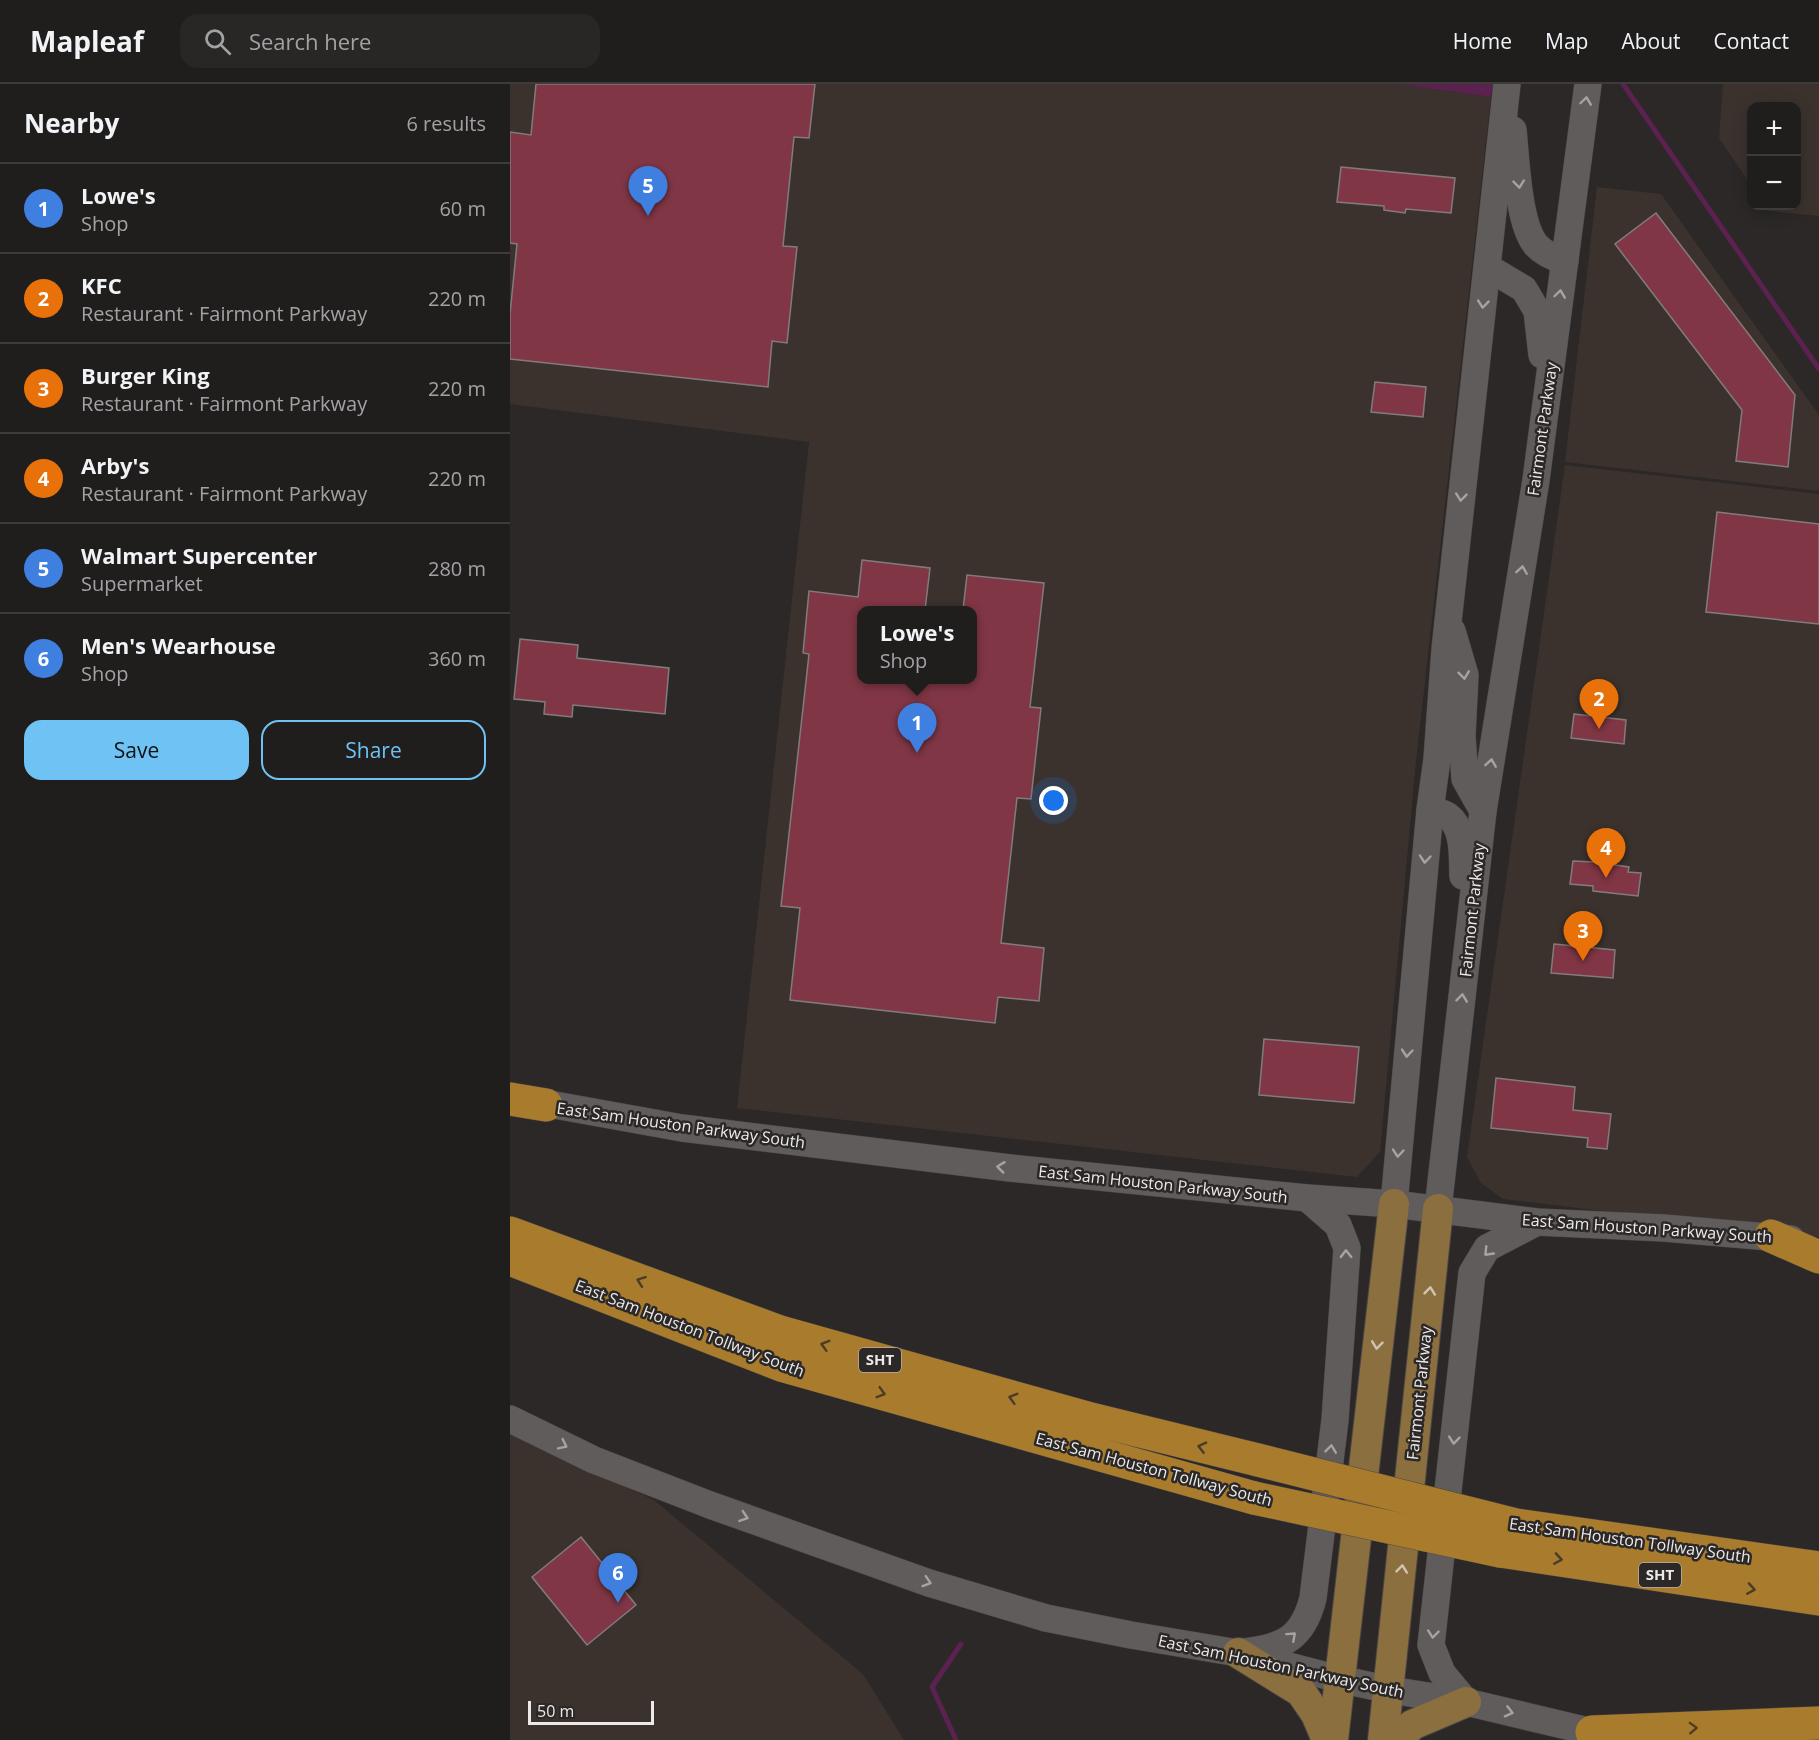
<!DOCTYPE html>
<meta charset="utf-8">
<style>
body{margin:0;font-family:"Open Sans",sans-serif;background:#282726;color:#f1f3f6}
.controls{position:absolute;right:18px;top:18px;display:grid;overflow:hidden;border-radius:12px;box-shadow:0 3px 15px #0003}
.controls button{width:54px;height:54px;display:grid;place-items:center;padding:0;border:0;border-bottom:2px solid #3d3c3b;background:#201e1d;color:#f1f3f6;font:30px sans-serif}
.scale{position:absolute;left:18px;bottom:15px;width:126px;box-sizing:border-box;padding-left:6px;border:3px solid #eceae9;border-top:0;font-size:16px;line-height:21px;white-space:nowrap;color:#eceae9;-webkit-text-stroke:4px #2b2827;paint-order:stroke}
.you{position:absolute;left:544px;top:717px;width:21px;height:21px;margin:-15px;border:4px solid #fff;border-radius:50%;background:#1a73e8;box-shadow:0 0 0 9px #1a73e833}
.badge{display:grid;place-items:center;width:39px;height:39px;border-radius:50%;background:#6ec2f4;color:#fff;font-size:20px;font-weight:700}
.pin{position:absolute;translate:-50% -50px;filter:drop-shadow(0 2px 3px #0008)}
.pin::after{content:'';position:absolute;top:32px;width:21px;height:18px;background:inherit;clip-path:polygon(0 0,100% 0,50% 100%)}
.popup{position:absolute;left:347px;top:522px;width:120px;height:78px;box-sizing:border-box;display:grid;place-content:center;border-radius:12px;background:#201e1d;filter:drop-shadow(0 2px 4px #0005);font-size:20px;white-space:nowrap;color:#a2a2a4}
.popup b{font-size:22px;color:#f1f3f6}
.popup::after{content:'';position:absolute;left:50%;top:100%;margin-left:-12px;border:12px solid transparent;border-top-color:#201e1d}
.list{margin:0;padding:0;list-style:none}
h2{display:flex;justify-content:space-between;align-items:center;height:78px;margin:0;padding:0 24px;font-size:26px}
h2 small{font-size:20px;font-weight:400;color:#a2a2a4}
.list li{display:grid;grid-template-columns:39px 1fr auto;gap:18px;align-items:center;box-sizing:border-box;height:90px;padding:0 24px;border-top:2px solid #3d3c3b}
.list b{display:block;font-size:22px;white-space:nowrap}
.list p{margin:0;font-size:20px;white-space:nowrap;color:#a2a2a4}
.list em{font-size:20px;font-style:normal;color:#a2a2a4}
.actions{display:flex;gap:12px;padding:18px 24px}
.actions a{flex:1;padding:14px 0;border:2px solid #6ec2f4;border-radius:18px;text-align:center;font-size:21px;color:#6ec2f4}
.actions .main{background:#6ec2f4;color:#111}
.icon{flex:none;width:33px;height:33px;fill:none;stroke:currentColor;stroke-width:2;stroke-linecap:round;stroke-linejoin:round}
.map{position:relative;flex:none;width:1309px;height:1656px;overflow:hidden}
header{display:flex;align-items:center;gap:36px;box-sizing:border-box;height:84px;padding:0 30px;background:#201e1d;border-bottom:2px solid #3d3c3b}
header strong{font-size:28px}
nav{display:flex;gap:33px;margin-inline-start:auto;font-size:21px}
.search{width:420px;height:54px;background:#282726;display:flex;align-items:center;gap:15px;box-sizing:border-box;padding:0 21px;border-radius:18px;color:#a2a2a4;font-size:22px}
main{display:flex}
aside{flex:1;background:#201e1d}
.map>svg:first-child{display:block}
</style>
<header>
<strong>Mapleaf</strong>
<div class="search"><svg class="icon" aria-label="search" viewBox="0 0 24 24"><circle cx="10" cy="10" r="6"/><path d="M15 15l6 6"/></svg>Search here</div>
<nav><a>Home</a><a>Map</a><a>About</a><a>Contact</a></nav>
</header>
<main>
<aside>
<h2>Nearby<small>6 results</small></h2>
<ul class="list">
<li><span class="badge" style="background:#3f7fe0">1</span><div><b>Lowe's</b><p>Shop</p></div><em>60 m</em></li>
<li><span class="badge" style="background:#e8710a">2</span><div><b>KFC</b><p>Restaurant · Fairmont Parkway</p></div><em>220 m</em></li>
<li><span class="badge" style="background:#e8710a">3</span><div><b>Burger King</b><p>Restaurant · Fairmont Parkway</p></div><em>220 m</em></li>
<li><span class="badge" style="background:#e8710a">4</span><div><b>Arby's</b><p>Restaurant · Fairmont Parkway</p></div><em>220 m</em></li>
<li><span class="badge" style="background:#3f7fe0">5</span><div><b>Walmart Supercenter</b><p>Supermarket</p></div><em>280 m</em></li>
<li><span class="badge" style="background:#3f7fe0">6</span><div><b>Men's Wearhouse</b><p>Shop</p></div><em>360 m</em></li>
</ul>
<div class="actions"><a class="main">Save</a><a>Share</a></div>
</aside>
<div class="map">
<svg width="1309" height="1656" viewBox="0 0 1309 1656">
<rect width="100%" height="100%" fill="#2b2827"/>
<g fill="#3b322e" fill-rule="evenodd">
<path d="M0,0H888L981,13L906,677L870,1068L847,1093L227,1024L299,358L0,320ZM352,526H462V596H352Z"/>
<path d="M1213,0H1309V132L1259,127L1256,122H1286V22H1242L1241,101L1209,54Z"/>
<path d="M1087,103L1151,110L1309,331V407L1055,378Z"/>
<path d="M1055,381L1309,410V1153L993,1115L971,1099L957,1073Z"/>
<path d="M0,1348L144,1416L353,1590L394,1656H0Z"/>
</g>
<path fill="#5b214f" d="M888,0H983L981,13Z"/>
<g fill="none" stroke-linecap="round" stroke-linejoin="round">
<g stroke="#5b214f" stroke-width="5">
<path d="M1113,0L1309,285"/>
<path d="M446,1656L422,1603L451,1560"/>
</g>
</g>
<g fill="#813645" stroke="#807c7d" stroke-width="1.5">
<path d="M26,0H305L299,54L284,53L273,162L287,163L277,259L262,257L258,303L0,275V230L7,160L0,159V48L21,51Z"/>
<path d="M831,83L945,94L941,129L896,125L895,129L874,126V122L827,118Z"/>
<path d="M1146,129L1285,311L1278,383L1226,377L1232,326L1105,160Z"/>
<path d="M865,298L916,303L913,333L861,328Z"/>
<path d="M1207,428L1309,440V540L1196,528Z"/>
<path d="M352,476L420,484L415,526H351V596H462V526H453L457,491L534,499L520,623L531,624L521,715L507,714L491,859L534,864L529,917L488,913L485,939L280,916L290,824L271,822L299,570L293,569L299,507L348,513Z"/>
<path d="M10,555L68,561L67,574L159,584L155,630L63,621L62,633L34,630L35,618L4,615Z"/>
<path d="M1064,630L1116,636L1114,660L1061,654Z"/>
<path d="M1063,777L1105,779V781L1119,783L1118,788L1131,789L1128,812L1083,807V802L1060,800Z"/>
<path d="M1044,860L1105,866L1103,894L1041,889Z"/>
<path d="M754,955L849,963L844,1019L749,1011Z"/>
<path d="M986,994L1065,1003L1063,1026L1101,1030L1097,1065L1077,1063L1078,1054L981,1044Z"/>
<path d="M71,1453L126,1521L77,1561L22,1493Z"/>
</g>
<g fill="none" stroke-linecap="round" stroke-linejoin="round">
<defs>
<g id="secondary">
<path d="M1003,46C1006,74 1008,140 1026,161C1033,169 1045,174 1055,177"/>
<path d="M977,183L1014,205L1027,227L1032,271"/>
<path d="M942,547L955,591L952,652L955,695L973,727"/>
<path d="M920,726C925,727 934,729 938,732C955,745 952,774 953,792"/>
<path d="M17,1016L172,1044L500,1084L797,1114L884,1120L1027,1138L1154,1144L1281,1155"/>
<path d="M884,1120L920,726L927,675L935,565L997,0"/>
<path d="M928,1125L973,727L1026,396L1078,0"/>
<path d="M0,1335L84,1376L200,1421L419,1499L536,1534L621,1551L728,1569L829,1595L880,1606L956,1618L1074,1646L1102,1650"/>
<path d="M735,1568C774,1563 793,1554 803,1514L825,1336L837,1164L828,1141L797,1114"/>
<path d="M956,1618L932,1589L921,1561L962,1189L977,1164L1027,1138"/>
</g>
<g id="primary">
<path d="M728,1569L791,1608L806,1630L817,1656"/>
<path d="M823,1656L884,1120"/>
<path d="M873,1656L928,1125"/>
<path d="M888,1656L902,1641L956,1618"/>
</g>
<g id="motorway">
<path d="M0,1015L36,1021"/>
<path d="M0,1149L270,1248L577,1334L748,1376"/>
<path d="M1261,1152L1309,1173"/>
<path d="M0,1175L271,1281L744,1414"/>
<path d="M1006,1441L1309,1484"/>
<path d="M990,1467L1309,1515"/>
<path d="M1082,1648L1309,1639"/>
</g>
</defs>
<use href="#secondary" stroke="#484544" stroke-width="28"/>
<use href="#primary" stroke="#484544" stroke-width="32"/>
<use href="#motorway" stroke="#484544" stroke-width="34"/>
<use href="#secondary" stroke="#605c5b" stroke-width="27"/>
<use href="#primary" stroke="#8c6f3f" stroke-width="30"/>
<use href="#motorway" stroke="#a97b2d" stroke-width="33"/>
<defs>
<g id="motorway-bridge">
<path d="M748,1376L1006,1441"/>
<path d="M744,1414L990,1467"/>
</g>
</defs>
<use href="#motorway-bridge" stroke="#484544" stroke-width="34" stroke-linecap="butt"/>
<use href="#motorway-bridge" stroke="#a97b2d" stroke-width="33"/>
</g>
<defs><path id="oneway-chevron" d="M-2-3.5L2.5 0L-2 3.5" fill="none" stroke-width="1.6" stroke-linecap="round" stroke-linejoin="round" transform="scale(1.5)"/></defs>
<g stroke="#a6a3a2">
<use href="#oneway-chevron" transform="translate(1076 17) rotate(-82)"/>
<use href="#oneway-chevron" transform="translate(1009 100) rotate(84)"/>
<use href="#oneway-chevron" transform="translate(1050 210) rotate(-82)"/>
<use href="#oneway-chevron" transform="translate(973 220) rotate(96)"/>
<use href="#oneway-chevron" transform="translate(951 413) rotate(96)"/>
<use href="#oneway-chevron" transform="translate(1012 486) rotate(-81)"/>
<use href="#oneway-chevron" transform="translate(954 591) rotate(83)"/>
<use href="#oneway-chevron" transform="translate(981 679) rotate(-81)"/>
<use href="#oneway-chevron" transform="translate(915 775) rotate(95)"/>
<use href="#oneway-chevron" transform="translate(952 914) rotate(-83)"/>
<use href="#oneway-chevron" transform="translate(897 969) rotate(95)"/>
<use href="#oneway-chevron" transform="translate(888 1069) rotate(95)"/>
<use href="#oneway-chevron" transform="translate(491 1083) rotate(-173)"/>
<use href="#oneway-chevron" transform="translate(978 1168) rotate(134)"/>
<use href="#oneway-chevron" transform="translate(836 1170) rotate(-91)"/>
<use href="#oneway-chevron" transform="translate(944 1356) rotate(96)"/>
<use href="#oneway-chevron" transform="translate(53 1361) rotate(26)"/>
<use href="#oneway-chevron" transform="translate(821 1365) rotate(-83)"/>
<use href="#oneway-chevron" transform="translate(234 1433) rotate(19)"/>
<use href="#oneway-chevron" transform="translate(417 1498) rotate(18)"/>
<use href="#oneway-chevron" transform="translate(923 1550) rotate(96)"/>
<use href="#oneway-chevron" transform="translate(782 1552) rotate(-42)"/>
<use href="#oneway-chevron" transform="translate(999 1628) rotate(14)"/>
</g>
<g stroke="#4a3d28">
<use href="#oneway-chevron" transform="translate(131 1197) rotate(-160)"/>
<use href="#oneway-chevron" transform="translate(315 1261) rotate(-164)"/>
<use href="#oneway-chevron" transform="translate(371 1309) rotate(16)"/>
<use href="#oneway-chevron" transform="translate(503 1314) rotate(-164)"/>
<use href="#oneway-chevron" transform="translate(692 1363) rotate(-166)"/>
<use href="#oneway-chevron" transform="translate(1048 1475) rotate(9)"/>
<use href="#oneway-chevron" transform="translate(1241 1505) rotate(9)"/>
<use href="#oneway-chevron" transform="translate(1183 1644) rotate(-2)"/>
</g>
<g stroke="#cfc5b6">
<use href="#oneway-chevron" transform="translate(920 1207) rotate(-84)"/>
<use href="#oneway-chevron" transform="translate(867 1261) rotate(97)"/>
<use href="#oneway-chevron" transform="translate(892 1485) rotate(-84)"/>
</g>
<g text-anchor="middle" stroke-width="5" stroke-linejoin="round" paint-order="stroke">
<g fill="#2b2827" stroke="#b2b0af" stroke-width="1.5">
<rect x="349" y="1264" width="42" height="24" rx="4.5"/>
<rect x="1129" y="1479" width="42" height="24" rx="4.5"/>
</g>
<g font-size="15" font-weight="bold" fill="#eceae9">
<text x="370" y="1281">SHT</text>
<text x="1150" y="1496">SHT</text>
</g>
<g font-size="16" fill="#eceae9" stroke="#2b2827">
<text transform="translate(1032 345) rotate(-82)" y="6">Fairmont Parkway</text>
<text transform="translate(962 826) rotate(-84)" y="6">Fairmont Parkway</text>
<text transform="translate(171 1041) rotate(8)" y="6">East Sam Houston Parkway South</text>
<text transform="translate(653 1100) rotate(6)" y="6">East Sam Houston Parkway South</text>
<text transform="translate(1137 1144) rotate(4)" y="6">East Sam Houston Parkway South</text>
<text transform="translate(180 1244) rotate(21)" y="6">East Sam Houston Tollway South</text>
<text transform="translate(909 1309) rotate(-84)" y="6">Fairmont Parkway</text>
<text transform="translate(644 1385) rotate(15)" y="6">East Sam Houston Tollway South</text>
<text transform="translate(1120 1456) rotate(8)" y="6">East Sam Houston Tollway South</text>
<text transform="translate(771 1582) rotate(12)" y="6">East Sam Houston Parkway South</text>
</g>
</g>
</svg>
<div class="controls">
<button>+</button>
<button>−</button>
</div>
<div class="scale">50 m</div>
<div class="you"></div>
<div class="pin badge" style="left:407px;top:669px;background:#3f7fe0">1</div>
<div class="popup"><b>Lowe's</b>Shop</div>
<div class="pin badge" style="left:1089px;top:645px;background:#e8710a">2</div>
<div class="pin badge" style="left:1073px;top:877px;background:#e8710a">3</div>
<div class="pin badge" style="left:1096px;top:794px;background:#e8710a">4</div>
<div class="pin badge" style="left:138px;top:132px;background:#3f7fe0">5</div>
<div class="pin badge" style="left:108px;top:1519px;background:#3f7fe0">6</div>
</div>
</main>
